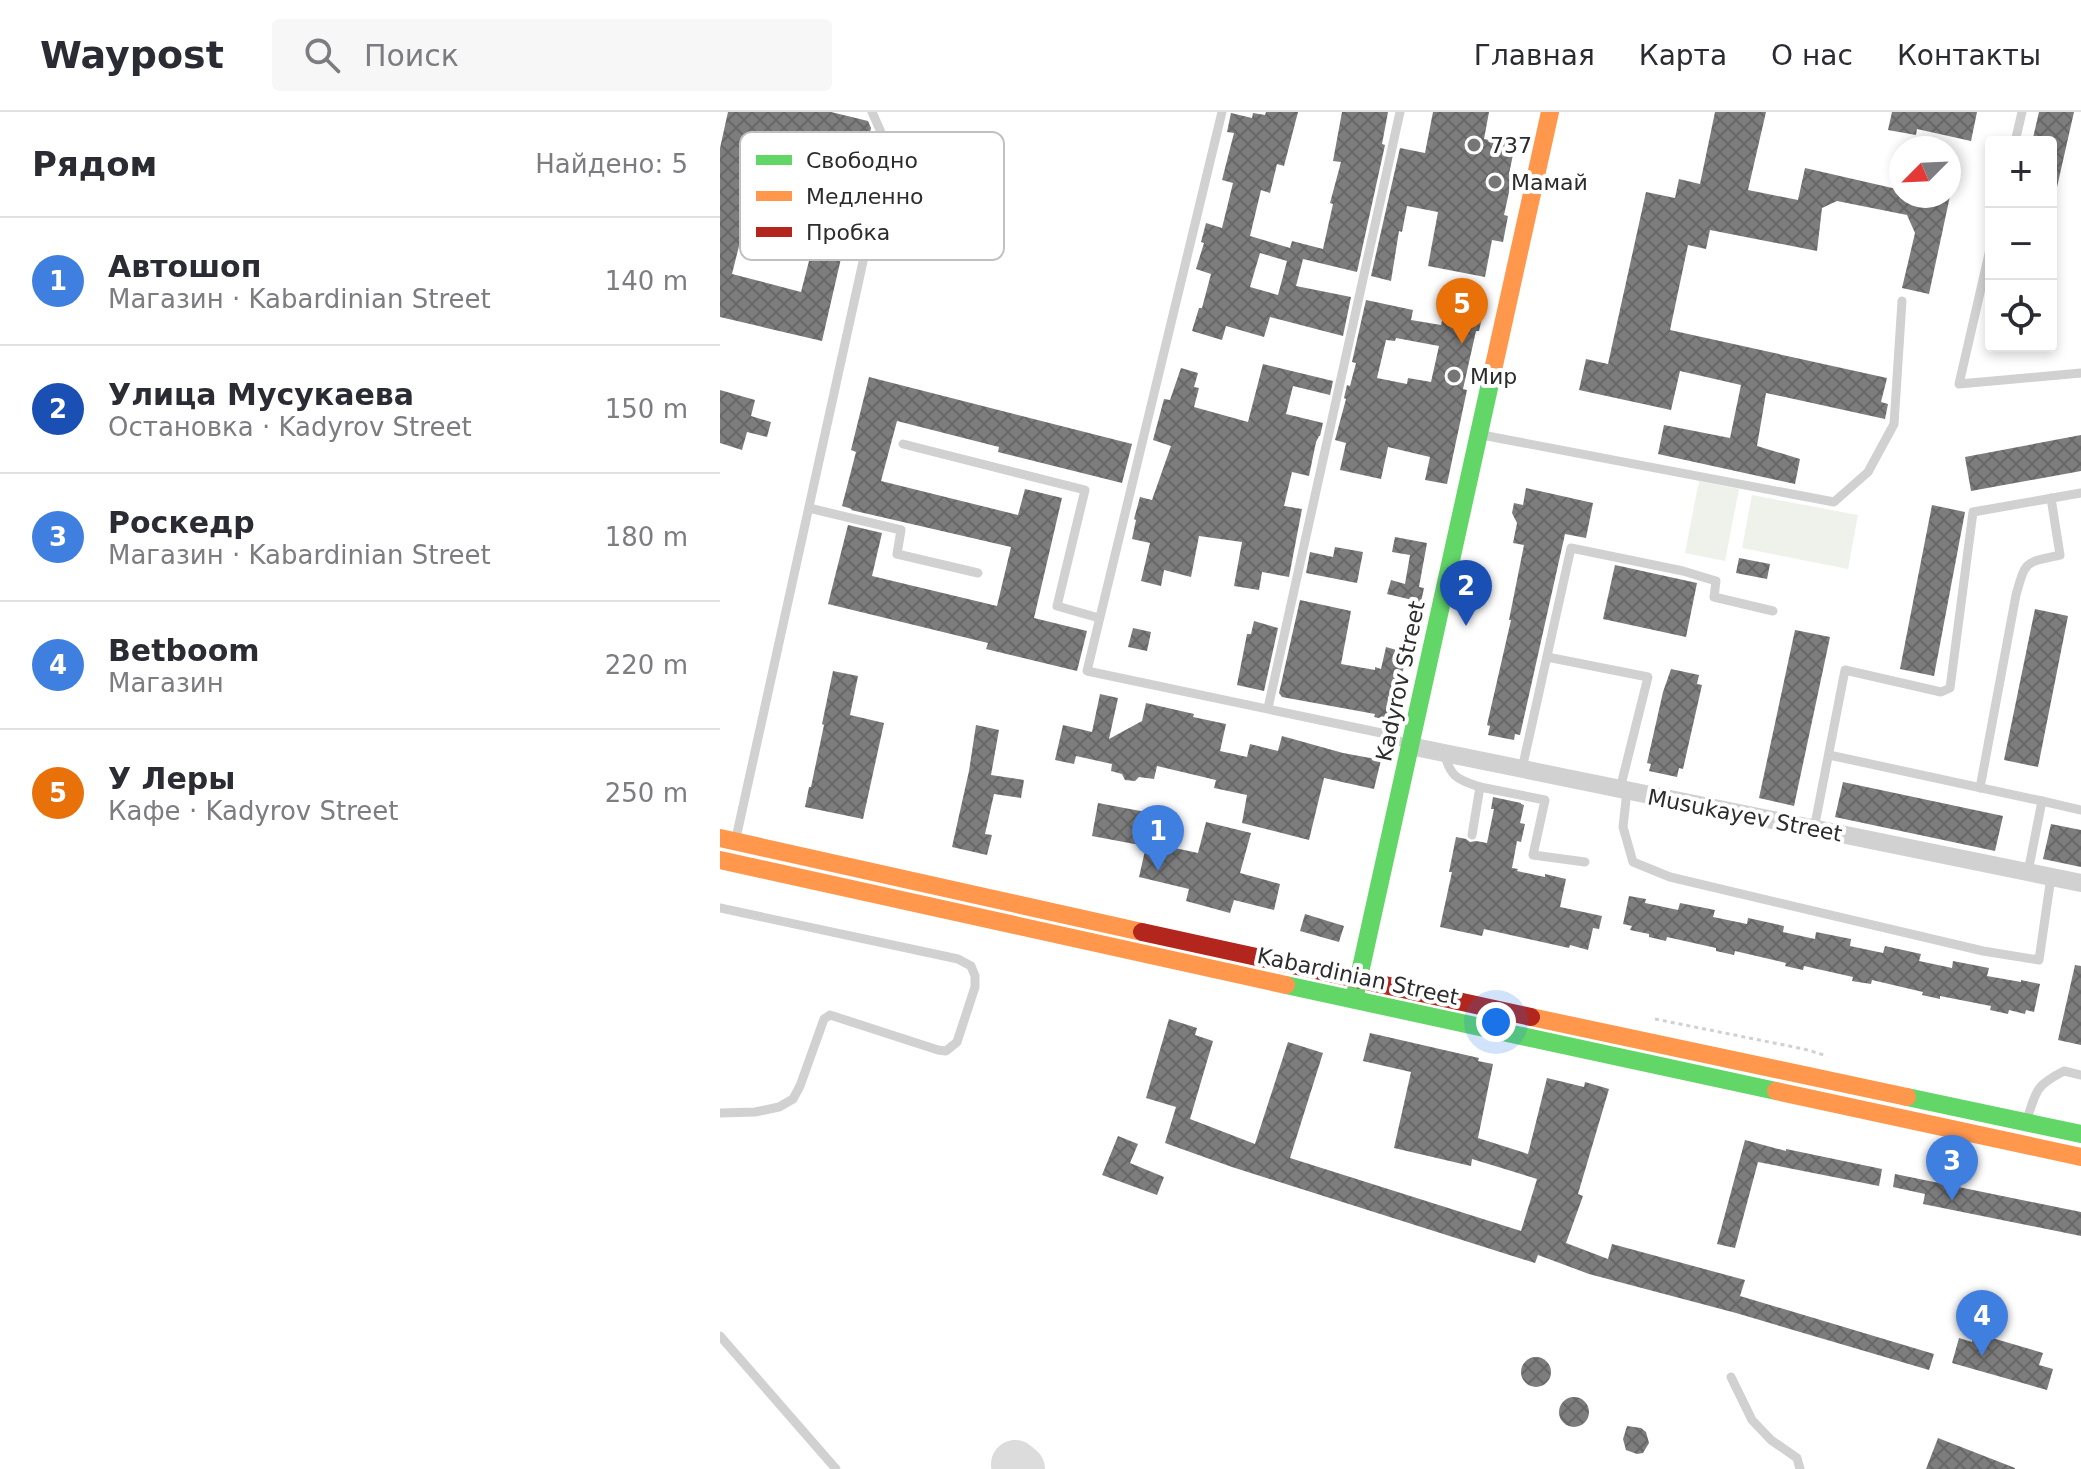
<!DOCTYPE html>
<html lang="ru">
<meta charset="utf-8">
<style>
body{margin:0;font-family:"DejaVu Sans",sans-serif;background:#f7f7f7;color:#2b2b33}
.controls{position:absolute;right:24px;top:24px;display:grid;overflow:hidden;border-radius:8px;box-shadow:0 4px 12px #0003}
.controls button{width:72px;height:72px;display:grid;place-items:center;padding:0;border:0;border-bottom:2px solid #e1e1e2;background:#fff;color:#2b2b33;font:40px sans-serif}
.compass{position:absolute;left:1169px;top:24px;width:72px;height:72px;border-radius:50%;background:#fff;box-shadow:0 4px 12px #0003;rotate:246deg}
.you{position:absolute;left:776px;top:910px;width:28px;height:28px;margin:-20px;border:6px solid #fff;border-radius:50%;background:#1a73e8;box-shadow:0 0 0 12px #1a73e833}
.badge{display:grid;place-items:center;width:52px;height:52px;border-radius:50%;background:#767676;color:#fff;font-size:26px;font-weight:700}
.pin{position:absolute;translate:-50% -66px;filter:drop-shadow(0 2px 4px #0008)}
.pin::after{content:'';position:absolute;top:42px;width:28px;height:24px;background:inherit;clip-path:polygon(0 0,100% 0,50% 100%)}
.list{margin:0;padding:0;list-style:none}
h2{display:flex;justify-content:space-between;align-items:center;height:104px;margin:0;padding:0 32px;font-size:34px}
h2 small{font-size:26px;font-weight:400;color:#7c7c81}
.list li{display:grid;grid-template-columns:52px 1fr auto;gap:24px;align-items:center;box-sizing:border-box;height:128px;padding:0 32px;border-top:2px solid #e1e1e2}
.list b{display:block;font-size:30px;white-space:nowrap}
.list p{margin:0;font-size:26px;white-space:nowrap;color:#7c7c81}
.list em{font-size:26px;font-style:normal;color:#7c7c81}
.icon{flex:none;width:44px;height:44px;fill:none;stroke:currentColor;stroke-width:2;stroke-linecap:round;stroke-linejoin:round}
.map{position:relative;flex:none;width:1361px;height:1357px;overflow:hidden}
header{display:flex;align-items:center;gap:48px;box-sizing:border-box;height:112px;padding:0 40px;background:#fff;border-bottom:2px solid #e1e1e2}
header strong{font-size:38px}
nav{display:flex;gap:44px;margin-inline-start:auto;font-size:28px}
.search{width:560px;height:72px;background:#f7f7f7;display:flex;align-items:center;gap:20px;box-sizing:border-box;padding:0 28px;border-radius:8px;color:#7c7c81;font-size:30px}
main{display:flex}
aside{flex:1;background:#fff}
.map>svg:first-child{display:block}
</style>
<header>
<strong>Waypost</strong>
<div class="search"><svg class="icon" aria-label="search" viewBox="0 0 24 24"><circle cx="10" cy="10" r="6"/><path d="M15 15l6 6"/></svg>Поиск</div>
<nav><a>Главная</a><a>Карта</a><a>О нас</a><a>Контакты</a></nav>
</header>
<main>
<aside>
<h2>Рядом<small>Найдено: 5</small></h2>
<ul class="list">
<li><span class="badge" style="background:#3f7fe0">1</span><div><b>Автошоп</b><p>Магазин · Kabardinian Street</p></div><em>140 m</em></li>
<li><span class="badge" style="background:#1a4fb4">2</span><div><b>Улица Мусукаева</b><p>Остановка · Kadyrov Street</p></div><em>150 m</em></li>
<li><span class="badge" style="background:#3f7fe0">3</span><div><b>Роскедр</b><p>Магазин · Kabardinian Street</p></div><em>180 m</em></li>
<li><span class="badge" style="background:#3f7fe0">4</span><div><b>Betboom</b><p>Магазин</p></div><em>220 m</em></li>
<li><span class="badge" style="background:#e8710a">5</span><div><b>У Леры</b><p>Кафе · Kadyrov Street</p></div><em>250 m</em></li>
</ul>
</aside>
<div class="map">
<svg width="1361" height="1357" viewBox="0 0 1361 1357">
<defs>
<pattern id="building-cross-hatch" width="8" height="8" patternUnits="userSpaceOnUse" patternTransform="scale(2)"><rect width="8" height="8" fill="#7d7d7d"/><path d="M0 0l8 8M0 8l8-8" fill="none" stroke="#676767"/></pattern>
</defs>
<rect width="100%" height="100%" fill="#fff"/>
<g fill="#eef2eb">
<path d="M979,369L1019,377L1005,449L965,441Z"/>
<path d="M1032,383L1138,403L1128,457L1022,436Z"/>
</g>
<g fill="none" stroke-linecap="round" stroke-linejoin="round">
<path stroke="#dcdcdc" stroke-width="48" d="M295,1352L301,1357"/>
</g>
<g fill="url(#building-cross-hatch)" fill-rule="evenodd">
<path d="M8,0H111L148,9L151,16L102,229L0,205V36ZM44,34L114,52L81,180L12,162Z"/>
<path d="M546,0H578L564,54L557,52L550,81L541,78L530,124L570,136L572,129L603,137L613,92L610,91L621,50L613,49L622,0H668L662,32L665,33L637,160L583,147L576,174L631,185L623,224L550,205L544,225L506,214L502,228L472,219L479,196H482L491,162L476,157L484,131L481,130L486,111L502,116L513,71L502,68L514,21L507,20L511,1L532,6L533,1L545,3ZM540,141L567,149L558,183L530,175Z"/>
<path d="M713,0H769L764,27L795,33L789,62H793L784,103L788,104L783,130L772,128L765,165L708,154L718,100L687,94L682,120L679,119L671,169L651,164L680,36L705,41Z"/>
<path d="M995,0H1046L1028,78L1078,88L1085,56L1181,78V84H1230L1209,182L1182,176L1195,121L1187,103L1117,89L1102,96L1097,139L990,118L986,137L968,133L950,218L1167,266L1161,290L1168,292L1165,307L1046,281L1037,334L1080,347L1075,372L938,342L944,313L1010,326L1021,273L960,259L951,298L859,278L866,247L888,252L926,80L955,86L959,67L980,72Z"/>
<path d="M1172,0H1257L1251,29L1197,17L1196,23L1168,18Z"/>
<path d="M1319,0H1354L1337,75L1331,74V30H1312Z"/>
<path d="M646,188L693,198L691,208L721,213L727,188L764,197L759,219H756L743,277L747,278L727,372L705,368L710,345L668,335L661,367L620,358L626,331L615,328L626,287L624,286L627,273L630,274L636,251L632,250ZM676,226L719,234L711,270L688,266L687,272L657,266L666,228L675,229Z"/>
<path d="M543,252L613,269L610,283L573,274L566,302L603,311L600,324H599L596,330L589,364L572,360L564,394L582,397L569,465L542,460L539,478L514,474L522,430L479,424L471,465L444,458L441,474L421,469L430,431L412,427L416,408L414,407L420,385L432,388L451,334L433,328L444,287L450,288L461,256L478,261L474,275L479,276L474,295L528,310Z"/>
<path d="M149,265L412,332L402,371L278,340L279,335L177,309L161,369L298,403L305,377L342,386L314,506L367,519L357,559L266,537L268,531L108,492L128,413L162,421L152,464L277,494L291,435L131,398L132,397L122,394L136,340L131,338Z"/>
<path d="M0,278L35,288L31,304L51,310L47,325L27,320L22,338L0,331Z"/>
<path d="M1361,323V359L1251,379L1245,345Z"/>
<path d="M806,376L873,391L866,426L845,422L800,623L795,622L794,628L768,623L770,614L767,613L791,508H789L804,433L793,431L797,411L792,401L794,391L803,393Z"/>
<path d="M1212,393L1245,400L1214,564L1180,557Z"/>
<path d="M675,425L707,431L699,475L704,476L701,490L667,482L671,468L685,472L690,443L672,440Z"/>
<path d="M615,435L643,440L637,471L586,461L590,440L613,445Z"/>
<path d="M1019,446L1050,452L1047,467L1016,461Z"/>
<path d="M895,453L977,471L966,525L883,507Z"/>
<path d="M580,488L631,499L621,552L655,558V555L661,557L666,535L687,541L679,575L675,574L668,608L654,605L655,602L562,585L559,581Z"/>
<path d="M1315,497L1348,504L1318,655L1284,648Z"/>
<path d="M534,509L558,516L544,579L517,573L527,522H531Z"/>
<path d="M413,516L431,520L427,539L408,535Z"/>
<path d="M1075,518L1110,525L1074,694L1039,686Z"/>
<path d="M951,557L979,563L977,572L982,573L963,657L959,656L957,665L929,659L931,652L927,651L943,580Z"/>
<path d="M113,559L138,564L130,603L164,611L143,707L85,695L89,675H91L104,613L102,612Z"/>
<path d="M380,582L398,586L389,627L422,609L426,591L474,602L473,605L506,612L500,639L527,645L530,632L558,639L562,624L623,641L661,648L654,677L604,666L589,728L522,711L527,683L494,676L496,668L437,654L434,667L419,665L415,669L405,668L402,662L391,659L392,652L356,644L354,652L335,648L343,613L372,620Z"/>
<path d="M256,613L279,618L271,663L304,668L301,686L274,682L265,722L272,723L267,743L232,735L249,659Z"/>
<path d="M1123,670L1283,704L1275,739L1115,705Z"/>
<path d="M773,685L801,691V692L804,693L800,711L805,712L801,730L797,729L792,756L798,757L797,759L825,765V762L846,767L840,795L882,804L879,817L873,816L868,838L850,833L849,836L764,817L762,824L720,815L732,760H729L736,725L746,727L750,730L756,729L767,731L774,697H771Z"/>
<path d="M378,691L431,701L425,734L372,724Z"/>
<path d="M486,710L531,721L520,761L560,772L554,798L514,788L510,801L466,789L469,777L419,765L427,730L478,741Z"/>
<path d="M1331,712L1361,718V755L1323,747Z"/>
<path d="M909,784L926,787L925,791L958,798L960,791L995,798L993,805L1027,812L1028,806L1064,814L1063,820L1095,827L1096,820L1131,827L1130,834L1163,841L1165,834L1201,842L1199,849L1232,856L1233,849L1269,856L1267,864L1301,870V868L1320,872L1314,900L1306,898L1305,902L1289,898L1288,902L1270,898L1271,894L1220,884V887L1202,883L1203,880L1152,868L1151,872L1132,869L1133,865L1084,854L1083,858L1065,854L1066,851L1015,839L1014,843L996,839V836L947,825L946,829L929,825V822L910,818L912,814L903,812Z"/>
<path d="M585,802L624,814L619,830L580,819Z"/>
<path d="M1355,853L1361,854V933L1338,928Z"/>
<path d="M449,907L477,916L475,923L493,929L470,1007L535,1032L568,930L603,941L570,1046L801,1119L817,1067L752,1047L751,1054L674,1036L691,960L643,949L650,921L759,946L758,949L773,952L758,1026L808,1042L827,966L864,975L865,970L889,977L858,1082L863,1084L846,1131L888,1147L892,1132L1025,1168L1020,1184L1214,1242L1209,1258L1016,1201L869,1162L818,1143L815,1151L512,1055L445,1031L456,995L426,986Z"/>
<path d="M398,1024L418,1032L410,1051L444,1065L437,1083L382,1063Z"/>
<path d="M1025,1028L1066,1039V1037L1162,1057L1159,1074L1038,1050L1015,1136L997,1132Z"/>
<path d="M1175,1062L1361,1100V1124L1203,1092L1205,1082L1173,1075Z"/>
<path d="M1255,1221L1323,1241L1319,1253L1333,1257L1327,1278L1232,1251L1239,1226L1252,1230Z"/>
<circle cx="816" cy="1260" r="15"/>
<circle cx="854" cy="1300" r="15"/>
<path d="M907,1314L921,1316L926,1320L929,1331L923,1341L917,1342L906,1338L903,1327Z"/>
<path d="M1218,1326L1295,1356V1357H1206Z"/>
</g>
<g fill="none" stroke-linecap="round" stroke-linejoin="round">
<path stroke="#d1d1d1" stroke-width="3" stroke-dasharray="4 4" stroke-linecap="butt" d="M935,907L1084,937L1104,943"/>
<g stroke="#d1d1d1" stroke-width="9">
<path d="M502,0L367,559L666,622L687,633"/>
<path d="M1295,30L1302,0"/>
<path d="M1271,133L1239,272L1361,261"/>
<path d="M762,323L1114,390L1148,360L1174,312L1182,189"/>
<path d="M183,332L365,378L337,494L379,506"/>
<path d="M89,396L181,418L177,442L258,461"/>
<path d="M827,545L928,565L900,677"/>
<path d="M548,596L680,0"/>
<path d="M724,641C731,666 737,667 760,675L752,723"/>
<path d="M1109,643L1322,689L1308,760"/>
<path d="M802,657L851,436L963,459L996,469L994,485L1053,499"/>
<path d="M760,675L825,688L813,743L865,750"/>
<path d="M1260,676L1296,483C1306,448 1304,451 1340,443L1331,386"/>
<path d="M907,679L903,715L913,750L950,765L1263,839L1319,848L1331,765"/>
<path d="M1322,689L1361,698"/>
<path d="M1094,717L1125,558L1221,580L1230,576L1253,400L1361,381"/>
<path d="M16,726L157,86L164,27L152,0"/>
<path d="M0,796L238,847L251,854L255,864V875L237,930L226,939L218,938L110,903L104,907L80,974L73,987L59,995L35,1000L0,1001"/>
<path d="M1306,1010C1317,979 1313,975 1344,959L1361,963"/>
<path d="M0,1224L116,1357"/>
<path d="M1011,1265L1032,1308L1051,1328L1077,1346L1080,1357"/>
</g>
<path stroke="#d1d1d1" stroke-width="18" d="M690,634L1361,771"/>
<g stroke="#63d668" stroke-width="18">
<path d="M566,873L1056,979"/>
<path d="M635,883L771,267"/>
<path d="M1187,985L1361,1022"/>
</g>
<g stroke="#ff974d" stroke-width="18">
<path d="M771,267L830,0"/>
<path d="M0,726L422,820"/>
<path d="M0,748L566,873"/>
<path d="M811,905L1187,985"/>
<path d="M1056,979L1361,1045"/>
</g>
<path stroke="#b3261e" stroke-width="18" d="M422,820L811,905"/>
</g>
<g fill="#767676" stroke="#fff" stroke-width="3">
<circle cx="754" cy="33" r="8"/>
<circle cx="775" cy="70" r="8"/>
<circle cx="734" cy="264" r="8"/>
</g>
<g text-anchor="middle" stroke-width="8" stroke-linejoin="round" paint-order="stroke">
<g font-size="22" fill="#2c2c2c" stroke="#fff" text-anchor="start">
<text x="770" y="41">737</text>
<text x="791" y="78">Мамай</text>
<text x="750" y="272">Мир</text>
</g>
<g font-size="22" fill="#2c2c2c" stroke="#fff">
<text transform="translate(680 569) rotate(-78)" y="8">Kadyrov Street</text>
<text transform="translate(1025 703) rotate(11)" y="8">Musukayev Street</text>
<text transform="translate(638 864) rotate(12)" y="8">Kabardinian Street</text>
</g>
</g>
<rect x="20" y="20" width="264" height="128" rx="12" fill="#fff" stroke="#c0c0c0" stroke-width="2"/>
<rect x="36" y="43" width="36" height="10" fill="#63d668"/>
<rect x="36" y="79" width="36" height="10" fill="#ff974d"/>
<rect x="36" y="115" width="36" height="10" fill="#b3261e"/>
<g font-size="22" fill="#2c2c2c">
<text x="86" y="56">Свободно</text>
<text x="86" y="92">Медленно</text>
<text x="86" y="128">Пробка</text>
</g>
</svg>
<div class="controls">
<button>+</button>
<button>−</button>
<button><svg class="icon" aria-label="locate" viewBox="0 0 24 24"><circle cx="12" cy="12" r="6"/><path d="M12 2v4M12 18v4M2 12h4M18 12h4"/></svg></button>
</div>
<svg class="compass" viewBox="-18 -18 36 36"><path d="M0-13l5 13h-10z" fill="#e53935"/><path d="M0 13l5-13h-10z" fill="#7c7c81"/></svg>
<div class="you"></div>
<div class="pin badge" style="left:438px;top:759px;background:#3f7fe0">1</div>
<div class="pin badge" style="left:746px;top:514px;background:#1a4fb4">2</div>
<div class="pin badge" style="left:1232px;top:1089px;background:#3f7fe0">3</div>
<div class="pin badge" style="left:1262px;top:1244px;background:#3f7fe0">4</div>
<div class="pin badge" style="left:742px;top:232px;background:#e8710a">5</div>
</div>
</main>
